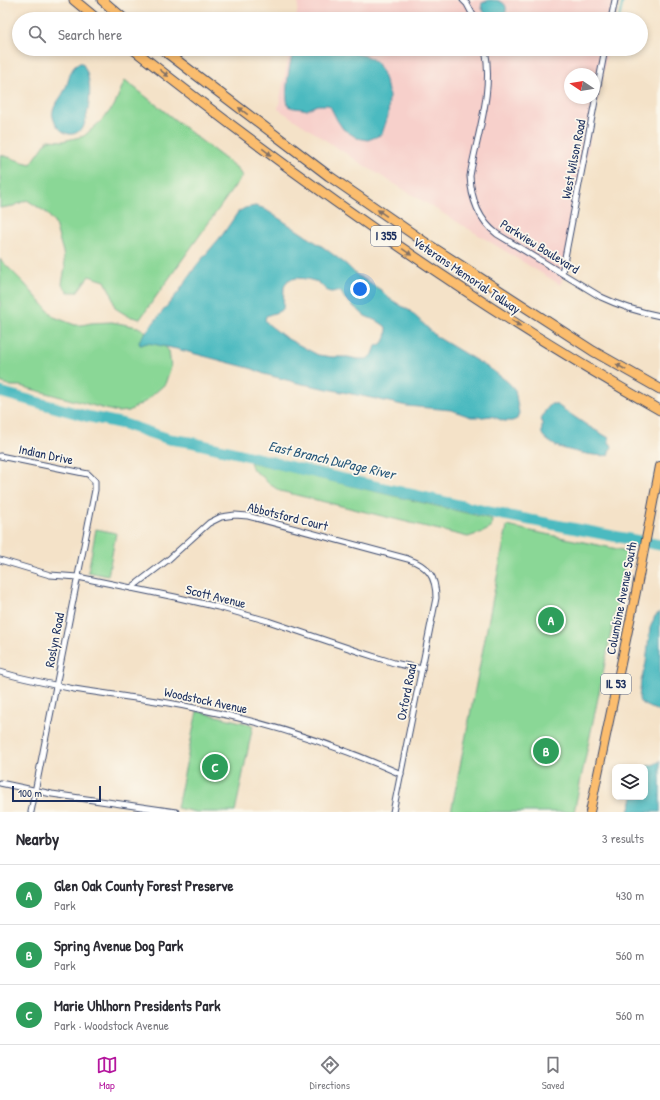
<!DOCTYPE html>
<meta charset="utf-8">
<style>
body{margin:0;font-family:"Patrick Hand",sans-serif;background:#f7f7f7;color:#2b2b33}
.controls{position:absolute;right:12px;bottom:12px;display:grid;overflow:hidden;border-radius:8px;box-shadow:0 2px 6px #0003}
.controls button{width:36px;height:36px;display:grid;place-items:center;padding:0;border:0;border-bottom:1px solid #e1e1e2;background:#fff;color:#2b2b33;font:20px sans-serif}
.compass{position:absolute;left:564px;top:68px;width:36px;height:36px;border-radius:50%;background:#fff;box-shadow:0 2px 6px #0003;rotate:282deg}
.scale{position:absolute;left:12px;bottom:10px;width:89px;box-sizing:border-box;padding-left:4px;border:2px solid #1b2f5e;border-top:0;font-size:11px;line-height:14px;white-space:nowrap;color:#1b2f5e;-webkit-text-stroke:3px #fbf7ec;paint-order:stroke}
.you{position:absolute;left:360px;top:289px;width:14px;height:14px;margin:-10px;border:3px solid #fff;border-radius:50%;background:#1a73e8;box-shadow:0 0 0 6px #1a73e833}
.badge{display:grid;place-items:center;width:26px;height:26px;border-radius:50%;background:#b5179e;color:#fff;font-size:13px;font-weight:700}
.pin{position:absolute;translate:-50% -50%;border:2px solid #fff;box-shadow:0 1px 4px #0006}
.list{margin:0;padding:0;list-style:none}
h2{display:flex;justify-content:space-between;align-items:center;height:52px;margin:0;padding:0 16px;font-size:17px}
h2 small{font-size:13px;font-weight:400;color:#7c7c81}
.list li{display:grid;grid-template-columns:26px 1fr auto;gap:12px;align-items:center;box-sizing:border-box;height:60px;padding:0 16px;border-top:1px solid #e1e1e2}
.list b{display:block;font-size:15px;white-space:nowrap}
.list p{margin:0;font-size:13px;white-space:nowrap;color:#7c7c81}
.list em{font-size:13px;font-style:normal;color:#7c7c81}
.icon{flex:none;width:22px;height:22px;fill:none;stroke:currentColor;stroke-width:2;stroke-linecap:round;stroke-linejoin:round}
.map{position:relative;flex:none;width:660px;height:812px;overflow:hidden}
.search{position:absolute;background:#fff;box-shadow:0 2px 6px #0003;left:12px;right:12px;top:12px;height:44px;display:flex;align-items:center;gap:10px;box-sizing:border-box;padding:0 14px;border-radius:22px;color:#7c7c81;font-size:15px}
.sheet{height:232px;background:#fff}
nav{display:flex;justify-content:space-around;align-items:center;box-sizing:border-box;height:56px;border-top:1px solid #e1e1e2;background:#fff;font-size:11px;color:#7c7c81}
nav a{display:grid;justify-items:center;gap:2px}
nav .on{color:#b5179e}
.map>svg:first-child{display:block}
</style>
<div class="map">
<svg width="660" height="812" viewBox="0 0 660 812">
<rect width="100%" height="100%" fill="#fbf7ec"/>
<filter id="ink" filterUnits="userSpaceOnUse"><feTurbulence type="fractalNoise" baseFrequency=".025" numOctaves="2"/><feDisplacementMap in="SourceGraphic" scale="8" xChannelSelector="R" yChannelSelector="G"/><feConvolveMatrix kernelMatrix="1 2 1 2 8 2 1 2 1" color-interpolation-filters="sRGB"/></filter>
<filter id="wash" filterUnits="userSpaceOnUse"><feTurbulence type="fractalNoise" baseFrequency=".012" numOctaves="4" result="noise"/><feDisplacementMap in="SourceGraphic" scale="16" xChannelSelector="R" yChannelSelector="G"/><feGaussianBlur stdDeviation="0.9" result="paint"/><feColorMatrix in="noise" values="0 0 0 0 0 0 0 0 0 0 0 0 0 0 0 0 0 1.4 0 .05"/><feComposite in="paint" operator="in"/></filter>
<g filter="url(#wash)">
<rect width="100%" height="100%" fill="#f4e2c8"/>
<g fill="#f7d0cb" fill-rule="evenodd">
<path d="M299,0H618L615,19H296Z"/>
<path d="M290,49H608L561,285L365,166L278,109ZM570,74H594V98H570Z"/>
</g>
<g fill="#8ad796" stroke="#52837a">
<path d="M125,80L199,139L237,168L242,176L140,319L128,316L115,308L112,295L105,281L89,276L77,292H68L62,284L65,268L63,252L55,224L47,213L27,200L13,206L0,208V155C12,157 19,162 31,164L48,140L63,141L84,136L101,121L114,106Z"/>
<path d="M0,259L23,282L54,317L75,325H82L91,323L112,322L138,327L157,338L169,351L171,367L165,384L146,401L129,411L117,412L20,386H11L0,382Z"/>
<path d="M250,462L492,519L491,528L483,532L468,537L280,491L268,483L263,477L253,470Z"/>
<path d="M507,526L627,551L600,688L574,812H451Z"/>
<path d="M96,529L116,533L108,576L88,572Z"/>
<path d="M197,711L253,725L235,812H196L177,808Z"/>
</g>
<g fill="#4bbac0" stroke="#33748f" fill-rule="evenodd">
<path d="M489,0C503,0 511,4 503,19H489C486,14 480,9 482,3Z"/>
<path d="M293,49H335L366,56L372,59L376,62L382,72L387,86L389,96L388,116L382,134L378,136L368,140L357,138L343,129L337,120L331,108L328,105H317L307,110C301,108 293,109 288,106C284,88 290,67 293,49Z"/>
<path d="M80,63H82C94,80 90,109 83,128C80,130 76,134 72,134C61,135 51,121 53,111C55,103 62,97 65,89C69,82 69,72 75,66C76,65 79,63 80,63Z"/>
<path d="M255,206L263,208L323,247L347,265L357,275L381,290L390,299L410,311L437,337L492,370L508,382L515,390L519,413L517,419L512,421H504L491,416L483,417H471L451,410L407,406L367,397L298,383L264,374L253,369L177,349L153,344L147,343L140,345L139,342L141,338L180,290L196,266L223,234L238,212L245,208ZM297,278L307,279L318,282L327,291L331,292L339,291L341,292L345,299L365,316L379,322L385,326L387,330L386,338L381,344L376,346L373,354L367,359H357L348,357H332L318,355L286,338L268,324L265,320L266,316C272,313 278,313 283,309L284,287L288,280Z"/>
<path d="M551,404H554L557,405L588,426L609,438V443L611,444L612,447L609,451V455C599,458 566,450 556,446C554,445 545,439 544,437C539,432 544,426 541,420L545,411Z"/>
<path d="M660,612V712L645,705L640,702L639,698L641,681L646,663L650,628L655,616Z"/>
<path d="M660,761V812H629L633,797H645V767H644L655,764Z"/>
</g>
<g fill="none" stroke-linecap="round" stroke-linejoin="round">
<g stroke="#4bbac0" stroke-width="2">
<path d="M619,19L623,0"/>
<path d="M628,49L629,52"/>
</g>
<path stroke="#4bbac0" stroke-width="11" d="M0,392L86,416L124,424L169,439L190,442L241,454L296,468L494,513L660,545"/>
</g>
</g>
<g filter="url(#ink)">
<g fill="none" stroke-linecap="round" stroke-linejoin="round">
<defs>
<g id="street">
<path d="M463,0L467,4L475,19"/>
<path d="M611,19L615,0"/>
<path d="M485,49C494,91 477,134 470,176C471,198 479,220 497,234L601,297C620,306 639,312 660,316"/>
<path d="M562,273L605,49"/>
<path d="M0,456L88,474L95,481V490L31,812"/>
<path d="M0,560L50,575L78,577L175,597L218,607L268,621L363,653L394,663L422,669"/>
<path d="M131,588L169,559L209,523L221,517L235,515L248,516L408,559C428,566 436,576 436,598L393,812"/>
<path d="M0,672C24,679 49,684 74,689C92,692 110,694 128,697C152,700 176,704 199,709C269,723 336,745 401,774"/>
<path d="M0,783L52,794L176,812"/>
</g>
<path id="primary" d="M590,812L636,592L660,466"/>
<g id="highway">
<path d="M74,0L97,19"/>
<path d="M102,0L124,19"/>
<path d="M133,49C300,181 474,305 660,410"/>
<path d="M162,49L329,176L423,241L593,351L660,389"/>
</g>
</defs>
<use href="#street" stroke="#3c4a6e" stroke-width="7"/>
<use href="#primary" stroke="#3c4a6e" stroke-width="10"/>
<use href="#highway" stroke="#3c4a6e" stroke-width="11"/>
<use href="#street" stroke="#fff" stroke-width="5"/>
<use href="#primary" stroke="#fbbd6e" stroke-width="8"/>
<use href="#highway" stroke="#fbbd6e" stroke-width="9"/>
</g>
<defs><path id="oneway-solid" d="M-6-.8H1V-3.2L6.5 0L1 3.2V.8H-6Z"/></defs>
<g fill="#806f65">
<use href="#oneway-solid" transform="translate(164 73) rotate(38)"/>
<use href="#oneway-solid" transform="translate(243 111) rotate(-143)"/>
<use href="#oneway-solid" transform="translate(267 152) rotate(37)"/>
<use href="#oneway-solid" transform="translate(382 213) rotate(-145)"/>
<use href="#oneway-solid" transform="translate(407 252) rotate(35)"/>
<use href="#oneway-solid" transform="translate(516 323) rotate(33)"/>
<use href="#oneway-solid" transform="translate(621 367) rotate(-150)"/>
</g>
</g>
<g text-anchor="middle" stroke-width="3.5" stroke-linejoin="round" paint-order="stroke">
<g fill="#fbf7ec" stroke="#5e6b89" stroke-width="1">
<rect x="371" y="226" width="30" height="20" rx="3"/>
<rect x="601" y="674" width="30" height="20" rx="3"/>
</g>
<g font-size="12" font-weight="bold" fill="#1b2f5e">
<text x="386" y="240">I 355</text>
<text x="616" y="688">IL 53</text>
</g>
<g font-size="13" fill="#1b2f5e" stroke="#fbf7ec">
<text transform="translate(573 159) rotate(-79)" y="5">West Wilson Road</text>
<text transform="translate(540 246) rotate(32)" y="5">Parkview Boulevard</text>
<text transform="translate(467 275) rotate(34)" y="5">Veterans Memorial Tollway</text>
<text transform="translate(46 454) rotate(12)" y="5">Indian Drive</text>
<text transform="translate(288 516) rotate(14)" y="5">Abbotsford Court</text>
<text transform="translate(216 596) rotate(14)" y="5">Scott Avenue</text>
<text transform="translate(621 598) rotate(-79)" y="5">Columbine Avenue South</text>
<text transform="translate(54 640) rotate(-79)" y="5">Roslyn Road</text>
<text transform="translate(406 692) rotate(-79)" y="5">Oxford Road</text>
<text transform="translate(206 700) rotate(12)" y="5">Woodstock Avenue</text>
</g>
<g font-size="14" font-style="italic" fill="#29597b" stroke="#fbf7ec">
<text transform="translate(332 460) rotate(13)" y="5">East Branch DuPage River</text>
</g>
</g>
</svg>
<div class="controls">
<button><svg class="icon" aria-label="layers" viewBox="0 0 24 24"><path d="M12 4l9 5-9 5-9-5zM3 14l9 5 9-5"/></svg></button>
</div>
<svg class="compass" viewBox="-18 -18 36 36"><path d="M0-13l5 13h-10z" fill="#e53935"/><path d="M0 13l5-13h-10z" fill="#7c7c81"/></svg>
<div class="scale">100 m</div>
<div class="you"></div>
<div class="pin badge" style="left:551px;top:620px;background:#2e9e5b">A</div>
<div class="pin badge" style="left:546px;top:751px;background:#2e9e5b">B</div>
<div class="pin badge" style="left:215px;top:767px;background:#2e9e5b">C</div>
<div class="search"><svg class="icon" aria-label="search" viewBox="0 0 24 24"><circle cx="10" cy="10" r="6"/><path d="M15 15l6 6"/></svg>Search here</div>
</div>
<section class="sheet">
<h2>Nearby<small>3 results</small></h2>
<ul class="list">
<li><span class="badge" style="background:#2e9e5b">A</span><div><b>Glen Oak County Forest Preserve</b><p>Park</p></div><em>430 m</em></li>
<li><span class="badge" style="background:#2e9e5b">B</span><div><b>Spring Avenue Dog Park</b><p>Park</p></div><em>560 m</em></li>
<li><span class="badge" style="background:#2e9e5b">C</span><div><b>Marie Uhlhorn Presidents Park</b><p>Park · Woodstock Avenue</p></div><em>560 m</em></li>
</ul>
</section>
<nav>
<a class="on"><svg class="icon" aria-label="map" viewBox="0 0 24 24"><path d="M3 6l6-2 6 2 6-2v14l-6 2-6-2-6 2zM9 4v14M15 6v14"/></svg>Map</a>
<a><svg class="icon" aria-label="directions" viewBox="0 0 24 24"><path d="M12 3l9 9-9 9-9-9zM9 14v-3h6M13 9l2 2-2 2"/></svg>Directions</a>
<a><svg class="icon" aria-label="saved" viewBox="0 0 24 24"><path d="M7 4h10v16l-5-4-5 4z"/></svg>Saved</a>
</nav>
